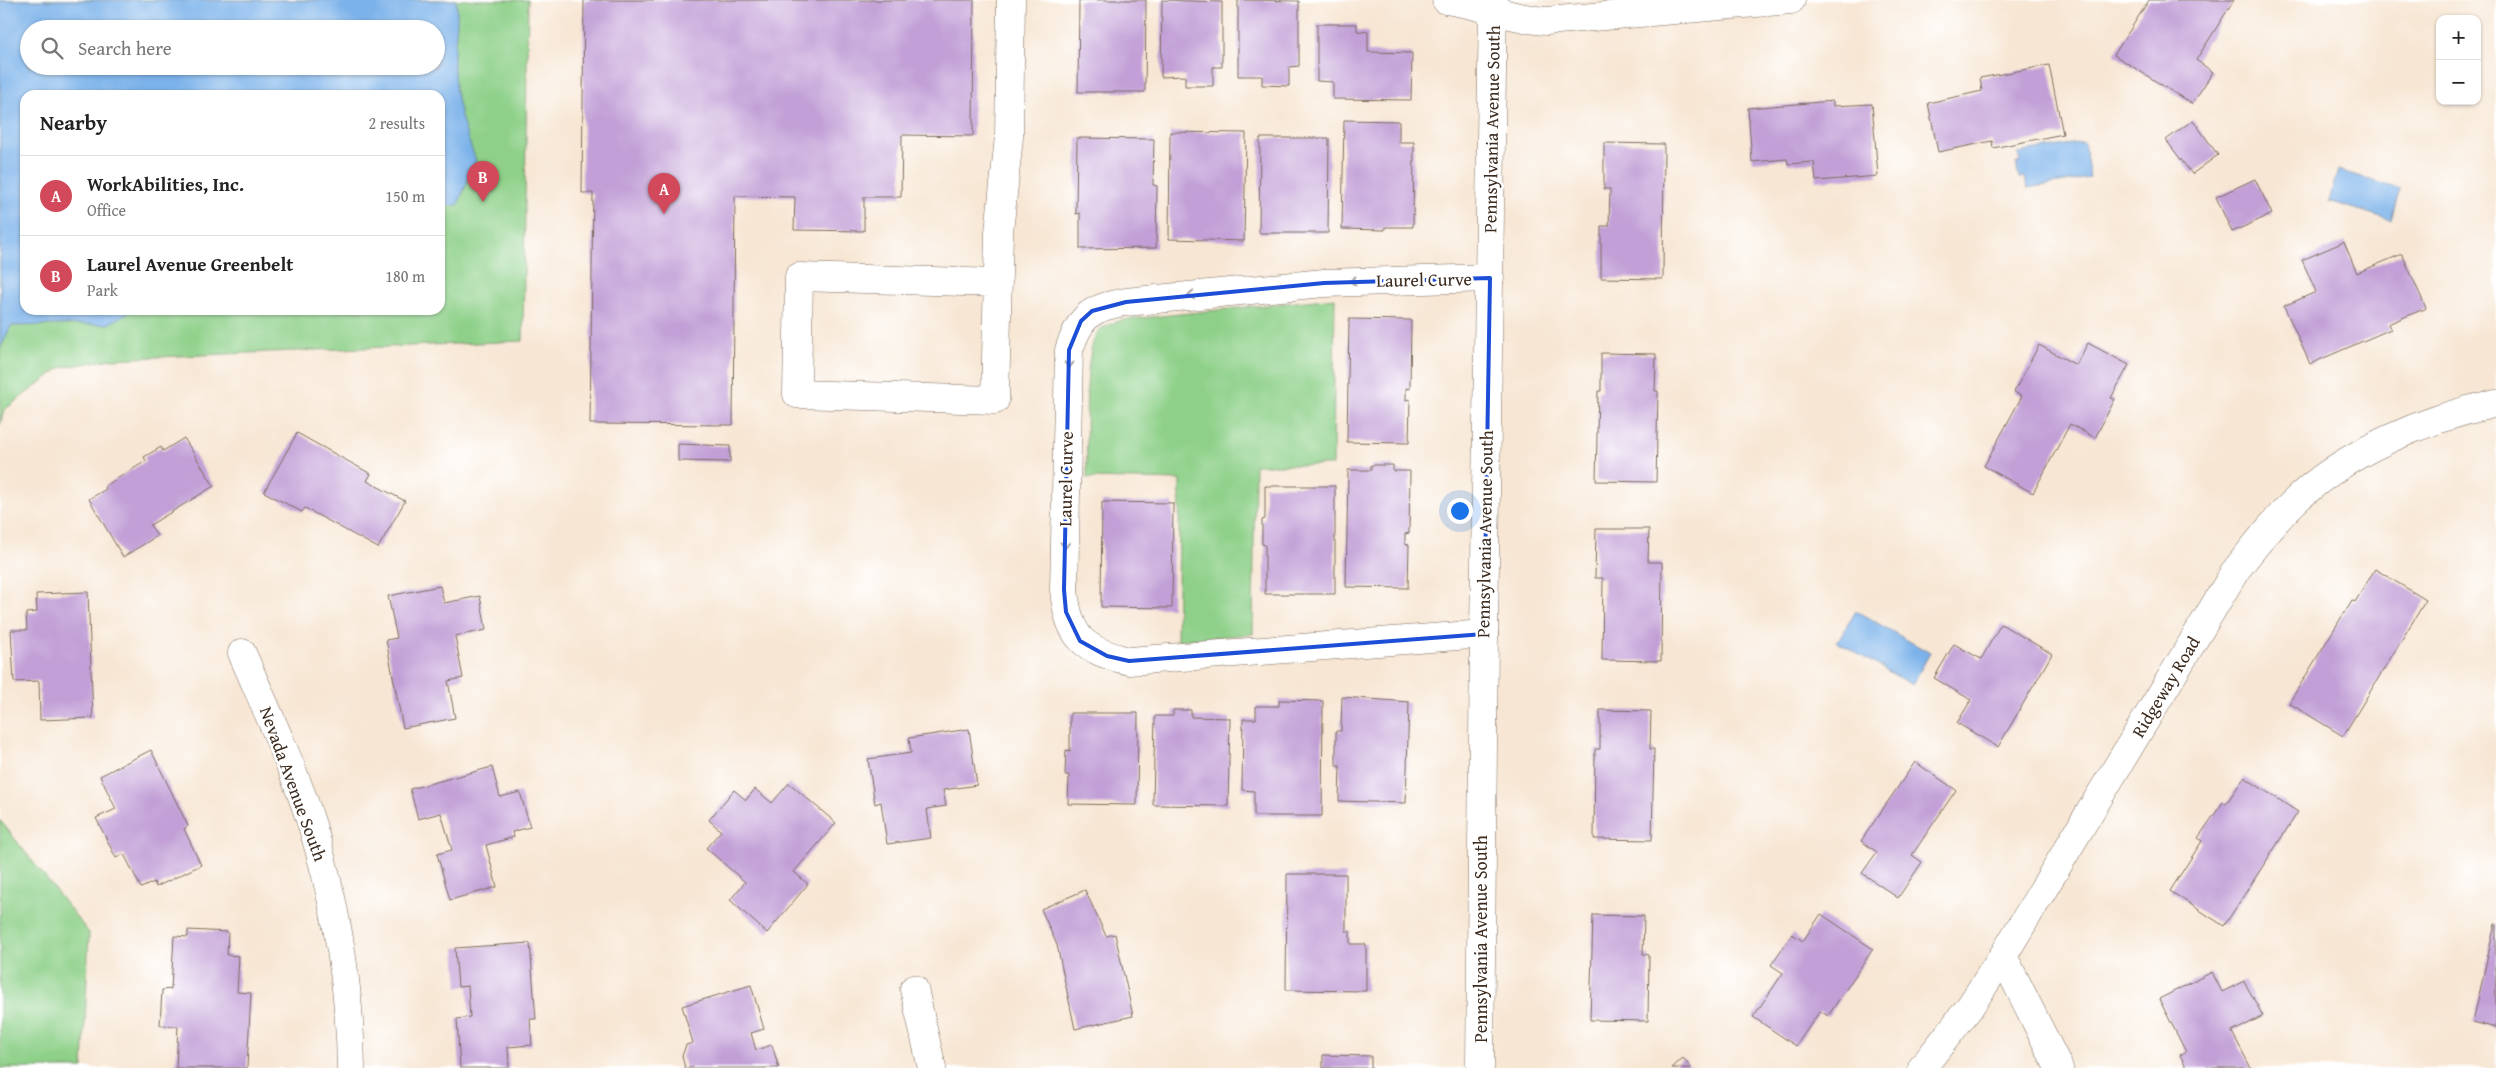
<!DOCTYPE html>
<meta charset="utf-8">
<style>
body{margin:0;font-family:"Gentium Book Plus",serif;background:#f2f2f2;color:#222}
.controls{position:absolute;right:15px;top:15px;display:grid;overflow:hidden;border-radius:10px;box-shadow:0 1px 4px #0004}
.controls button{width:45px;height:45px;display:grid;place-items:center;padding:0;border:0;border-bottom:1px solid #e0e0e0;background:#fff;color:#222;font:25px sans-serif}
.you{position:absolute;left:1459px;top:510px;width:18px;height:18px;margin:-12px;border:4px solid #fff;border-radius:50%;background:#1a73e8;box-shadow:0 0 0 8px #1a73e833}
.badge{display:grid;place-items:center;width:32px;height:32px;border-radius:50%;background:#d1495b;color:#fff;font-size:16px;font-weight:700}
.pin{position:absolute;translate:-50% -41px;filter:drop-shadow(0 1px 2px #0008)}
.pin::after{content:'';position:absolute;top:26px;width:18px;height:15px;background:inherit;clip-path:polygon(0 0,100% 0,50% 100%)}
.list{margin:0;padding:0;list-style:none}
h2{display:flex;justify-content:space-between;align-items:center;height:65px;margin:0;padding:0 20px;font-size:21px}
h2 small{font-size:16px;font-weight:400;color:#767676}
.list li{display:grid;grid-template-columns:32px 1fr auto;gap:15px;align-items:center;box-sizing:border-box;height:80px;padding:0 20px;border-top:1px solid #e0e0e0}
.list b{display:block;font-size:19px;white-space:nowrap}
.list p{margin:0;font-size:16px;white-space:nowrap;color:#767676}
.list em{font-size:16px;font-style:normal;color:#767676}
.icon{flex:none;width:28px;height:28px;fill:none;stroke:currentColor;stroke-width:2;stroke-linecap:round;stroke-linejoin:round}
.map{position:relative;flex:none;width:2496px;height:1068px;overflow:hidden}
.search{position:absolute;background:#fff;box-shadow:0 1px 4px #0004;left:20px;top:20px;width:425px;height:55px;display:flex;align-items:center;gap:12px;box-sizing:border-box;padding:0 18px;border-radius:28px;color:#767676;font-size:19px}
.panel{position:absolute;background:#fff;box-shadow:0 1px 4px #0004;left:20px;top:90px;width:425px;height:225px;border-radius:15px}
.map>svg:first-child{display:block}
</style>
<div class="map">
<svg width="2496" height="1068" viewBox="0 0 2496 1068">
<rect width="100%" height="100%" fill="#fff"/>
<filter id="ink" filterUnits="userSpaceOnUse"><feTurbulence type="fractalNoise" baseFrequency=".02" numOctaves="2"/><feDisplacementMap in="SourceGraphic" scale="10" xChannelSelector="R" yChannelSelector="G"/><feConvolveMatrix kernelMatrix="1 2 1 2 8 2 1 2 1" color-interpolation-filters="sRGB"/></filter>
<filter id="wash" filterUnits="userSpaceOnUse"><feTurbulence type="fractalNoise" baseFrequency=".0096" numOctaves="4" result="noise"/><feDisplacementMap in="SourceGraphic" scale="20" xChannelSelector="R" yChannelSelector="G"/><feGaussianBlur stdDeviation="1.12" result="paint"/><feColorMatrix in="noise" values="0 0 0 0 0 0 0 0 0 0 0 0 0 0 0 0 0 1.4 0 .05"/><feComposite in="paint" operator="in"/></filter>
<g filter="url(#wash)">
<rect width="100%" height="100%" fill="#f7e6d3"/>
<g fill="#8ed089" stroke="#647d54" fill-rule="evenodd">
<path d="M0,0H528L523,341L111,359L60,368L4,410L0,425ZM29,29H436V66H29ZM25,95H440V310H25Z"/>
<path d="M1335,298L1333,465H1255L1253,634L1177,640L1180,480L1087,478C1087,448 1082,353 1098,332C1104,325 1114,323 1122,320Z"/>
<path d="M0,820L89,933L83,1068H0Z"/>
</g>
<g fill="#7cb2ea" stroke="#5c6e84" fill-rule="evenodd">
<path d="M0,0H456C460,23 453,43 454,66C454,98 464,130 476,160L458,205L440,206V95H25V310H133L108,324L11,326L0,349ZM29,29H436V66H29Z"/>
<path d="M2084,142L2090,178L2027,188L2025,177L2019,178L2016,163H2020L2018,153Z"/>
<path d="M2338,170L2400,189L2391,220L2329,201Z"/>
<path d="M1856,611L1930,653L1912,685L1837,642Z"/>
</g>
<g id="blocks">
<g fill="#c2a0d7">
<path d="M584,0H974L973,136L902,135L901,197H864V231L794,230L795,197L735,196L733,425L590,424L593,193H582Z"/>
<path d="M1079,0H1146L1145,92H1078Z"/>
<path d="M1162,0L1222,2V67H1213V86H1185V76L1161,77Z"/>
<path d="M1238,0L1299,1V66L1289,67V86L1262,85V76H1238Z"/>
<path d="M2149,0H2234L2196,60L2213,72L2192,104L2114,55Z"/>
<path d="M1317,24H1357V31L1368,32V52L1412,53L1411,100L1333,99V82L1317,81Z"/>
<path d="M2049,65L2063,134L1993,148L1992,141L1938,152L1928,103L1982,91L1980,78Z"/>
<path d="M1833,101V106L1872,104L1878,176L1816,181L1814,162L1788,164L1787,159L1752,162L1748,108Z"/>
<path d="M1344,120L1399,121V142H1414L1413,227H1385V230L1342,229Z"/>
<path d="M2193,120L2218,155L2192,174L2166,140Z"/>
<path d="M1170,132L1246,133L1244,241L1169,239Z"/>
<path d="M1077,138L1154,139L1153,185L1157,186L1156,248L1080,249V213L1076,214Z"/>
<path d="M1260,138H1329L1328,233H1259Z"/>
<path d="M1604,143L1664,144L1663,279L1601,278V226H1609L1610,189H1604Z"/>
<path d="M2255,179L2272,214L2232,232L2216,197Z"/>
<path d="M2344,242L2357,273L2402,254L2426,308L2388,324L2391,329L2310,364L2284,306L2316,292L2302,260Z"/>
<path d="M1349,319L1411,320L1410,389L1406,388V400L1410,399L1409,443L1347,442Z"/>
<path d="M2088,343L2129,365L2111,398L2115,399L2095,438L2070,424L2033,493L1984,466L2022,396L2014,392L2039,345L2076,365Z"/>
<path d="M1601,353L1656,354L1655,391H1658L1656,482L1596,481L1598,391H1601Z"/>
<path d="M297,433L371,474L367,481L405,501L378,548L305,508L302,512L264,492Z"/>
<path d="M184,438L214,486L150,525L157,536L123,557L89,499L106,489L105,486L146,461L144,457L161,447L163,451Z"/>
<path d="M678,444L730,446V462L678,461Z"/>
<path d="M1371,465H1393V471H1410L1409,533L1405,534V544L1409,545L1408,588L1346,587L1348,470H1371Z"/>
<path d="M1265,486H1335V594H1265V545L1262,544V520L1265,519Z"/>
<path d="M1102,502L1173,503L1172,608L1101,607Z"/>
<path d="M1596,529H1649L1648,562H1662L1661,661L1602,660L1603,578H1595Z"/>
<path d="M2375,569L2426,600L2343,736L2289,703L2352,600L2355,602Z"/>
<path d="M440,586L444,603L480,596L486,630L455,636L463,678L448,681L455,718L403,728L386,640L397,638L388,596Z"/>
<path d="M88,592L93,718L40,720L39,681L14,682L11,630H27L26,613L37,612L36,594Z"/>
<path d="M2001,624L2052,654L1998,747L1957,723L1971,700L1934,678L1954,644L1981,659Z"/>
<path d="M1342,697L1409,702L1406,803L1339,801L1340,766H1336V731H1341Z"/>
<path d="M1279,700L1323,701L1322,816H1254V791L1242,790L1243,719H1256V706H1279Z"/>
<path d="M1173,710H1191V717L1230,718L1228,806L1153,805L1155,716H1173Z"/>
<path d="M1600,710L1651,711L1650,749H1654L1652,840L1594,839L1595,749H1600Z"/>
<path d="M1070,713H1138L1137,805L1068,804L1069,775H1065L1066,750L1070,751Z"/>
<path d="M969,729L977,785L943,790L946,806L927,809L931,838L887,844L881,802L875,804L868,759L911,753L909,738Z"/>
<path d="M151,750L188,826L184,829L201,865L156,887L154,882L141,888L124,854L116,858L96,818L116,809L100,776Z"/>
<path d="M1915,762L1956,790L1912,855L1922,862L1898,898L1862,873L1877,852L1861,841Z"/>
<path d="M492,767L500,797L520,792L530,827L512,832L514,837L486,845L497,887L450,900L437,854L452,850L441,813L418,819L410,789Z"/>
<path d="M2244,777L2298,812L2224,926L2170,891L2202,841L2198,838L2223,802L2226,804Z"/>
<path d="M789,783L836,823L794,872L808,884L767,933L730,900L745,882L706,848L721,831L709,820L734,790L746,800L755,789L772,803Z"/>
<path d="M1287,874H1346V931H1350V944H1366V991L1286,990Z"/>
<path d="M1085,890L1106,936L1115,934L1133,1016L1075,1029L1057,945L1041,909Z"/>
<path d="M1821,914L1873,949L1828,1016L1820,1011L1796,1046L1753,1017L1783,973L1771,965L1792,934L1803,941Z"/>
<path d="M1593,915L1644,916L1643,954L1649,955L1648,1021L1590,1020Z"/>
<path d="M2495,924H2496V1028L2473,1022Z"/>
<path d="M188,930L228,932L227,955L239,956L237,992L251,993L247,1068H176L178,1026L160,1025L162,990L171,989L174,936L188,937Z"/>
<path d="M530,943L536,1019H530L532,1045L508,1047L509,1068H460L457,1019L470,1017L468,986L458,987L455,948Z"/>
<path d="M2212,972L2222,992L2244,981L2263,1016L2232,1032L2251,1068H2187L2180,1055L2186,1052L2159,999Z"/>
<path d="M751,985L764,1029L751,1033L756,1050L772,1045L779,1068H685L682,1056L686,1045L693,1043L682,1006Z"/>
<path d="M1323,1055L1371,1056V1068H1323Z"/>
<path d="M1683,1058L1691,1068H1672Z"/>
</g>
</g>
</g>
<g filter="url(#ink)">
<use href="#blocks" fill-opacity="0" stroke="#7d6c5d" stroke-width="1"/>
<g fill="none" stroke-linecap="round" stroke-linejoin="round">
<defs>
<g id="minor">
<path d="M1446,0C1480,4 1512,19 1546,21L1791,0"/>
<path d="M998,283L799,277L797,394L995,400L999,232L1009,137L1011,0"/>
<path d="M1484,634L1129,661C1083,650 1069,638 1064,590L1069,350C1080,316 1091,307 1126,302L1324,283L1490,278"/>
<path d="M242,653C266,709 293,766 312,825C336,904 350,985 351,1068"/>
<path d="M2003,956L2059,1068"/>
<path d="M914,989L932,1068"/>
<path d="M1480,1068L1484,634L1493,0"/>
<path d="M1922,1068L1969,1008L2003,956L2236,570C2254,547 2272,523 2293,503C2346,451 2425,419 2496,403"/>
</g>
</defs>
<use href="#minor" stroke="#7d6c5d" stroke-width="29"/>
<use href="#minor" stroke="#fff" stroke-width="28"/>
</g>
<defs><path id="oneway-chevron" d="M-2-3.5L2.5 0L-2 3.5" fill="none" stroke-width="1.6" stroke-linecap="round" stroke-linejoin="round" transform="scale(1.25)"/></defs>
<g stroke="#a79f9a">
<use href="#oneway-chevron" transform="translate(1353 281) rotate(177)"/>
<use href="#oneway-chevron" transform="translate(1191 295) rotate(175)"/>
<use href="#oneway-chevron" transform="translate(1069 365) rotate(91)"/>
<use href="#oneway-chevron" transform="translate(1065 545) rotate(91)"/>
</g>
</g>
<path fill="none" stroke="#1d4ed8" stroke-width="4" stroke-linejoin="round" d="M1490,278L1484,634L1129,661L1107,656L1080,641L1066,612L1064,590L1069,350L1081,321L1092,311L1126,302L1324,283Z"/>
<g text-anchor="middle" stroke-width="5" stroke-linejoin="round" paint-order="stroke">
<g font-size="18" fill="#3b2a1e" stroke="#fff">
<text transform="translate(1492 129) rotate(-89)" y="6">Pennsylvania Avenue South</text>
<text transform="translate(1424 280) rotate(-1)" y="6">Laurel Curve</text>
<text transform="translate(1066 479) rotate(-89)" y="6">Laurel Curve</text>
<text transform="translate(1485 534) rotate(-89)" y="6">Pennsylvania Avenue South</text>
<text transform="translate(2166 687) rotate(-59)" y="6">Ridgeway Road</text>
<text transform="translate(293 784) rotate(70)" y="6">Nevada Avenue South</text>
<text transform="translate(1481 939) rotate(-90)" y="6">Pennsylvania Avenue South</text>
</g>
</g>
</svg>
<div class="controls">
<button>+</button>
<button>−</button>
</div>
<div class="you"></div>
<div class="pin badge" style="left:664px;top:214px">A</div>
<div class="pin badge" style="left:483px;top:202px">B</div>
<div class="search"><svg class="icon" aria-label="search" viewBox="0 0 24 24"><circle cx="10" cy="10" r="6"/><path d="M15 15l6 6"/></svg>Search here</div>
<section class="panel">
<h2>Nearby<small>2 results</small></h2>
<ul class="list">
<li><span class="badge">A</span><div><b>WorkAbilities, Inc.</b><p>Office</p></div><em>150 m</em></li>
<li><span class="badge">B</span><div><b>Laurel Avenue Greenbelt</b><p>Park</p></div><em>180 m</em></li>
</ul>
</section>
</div>
